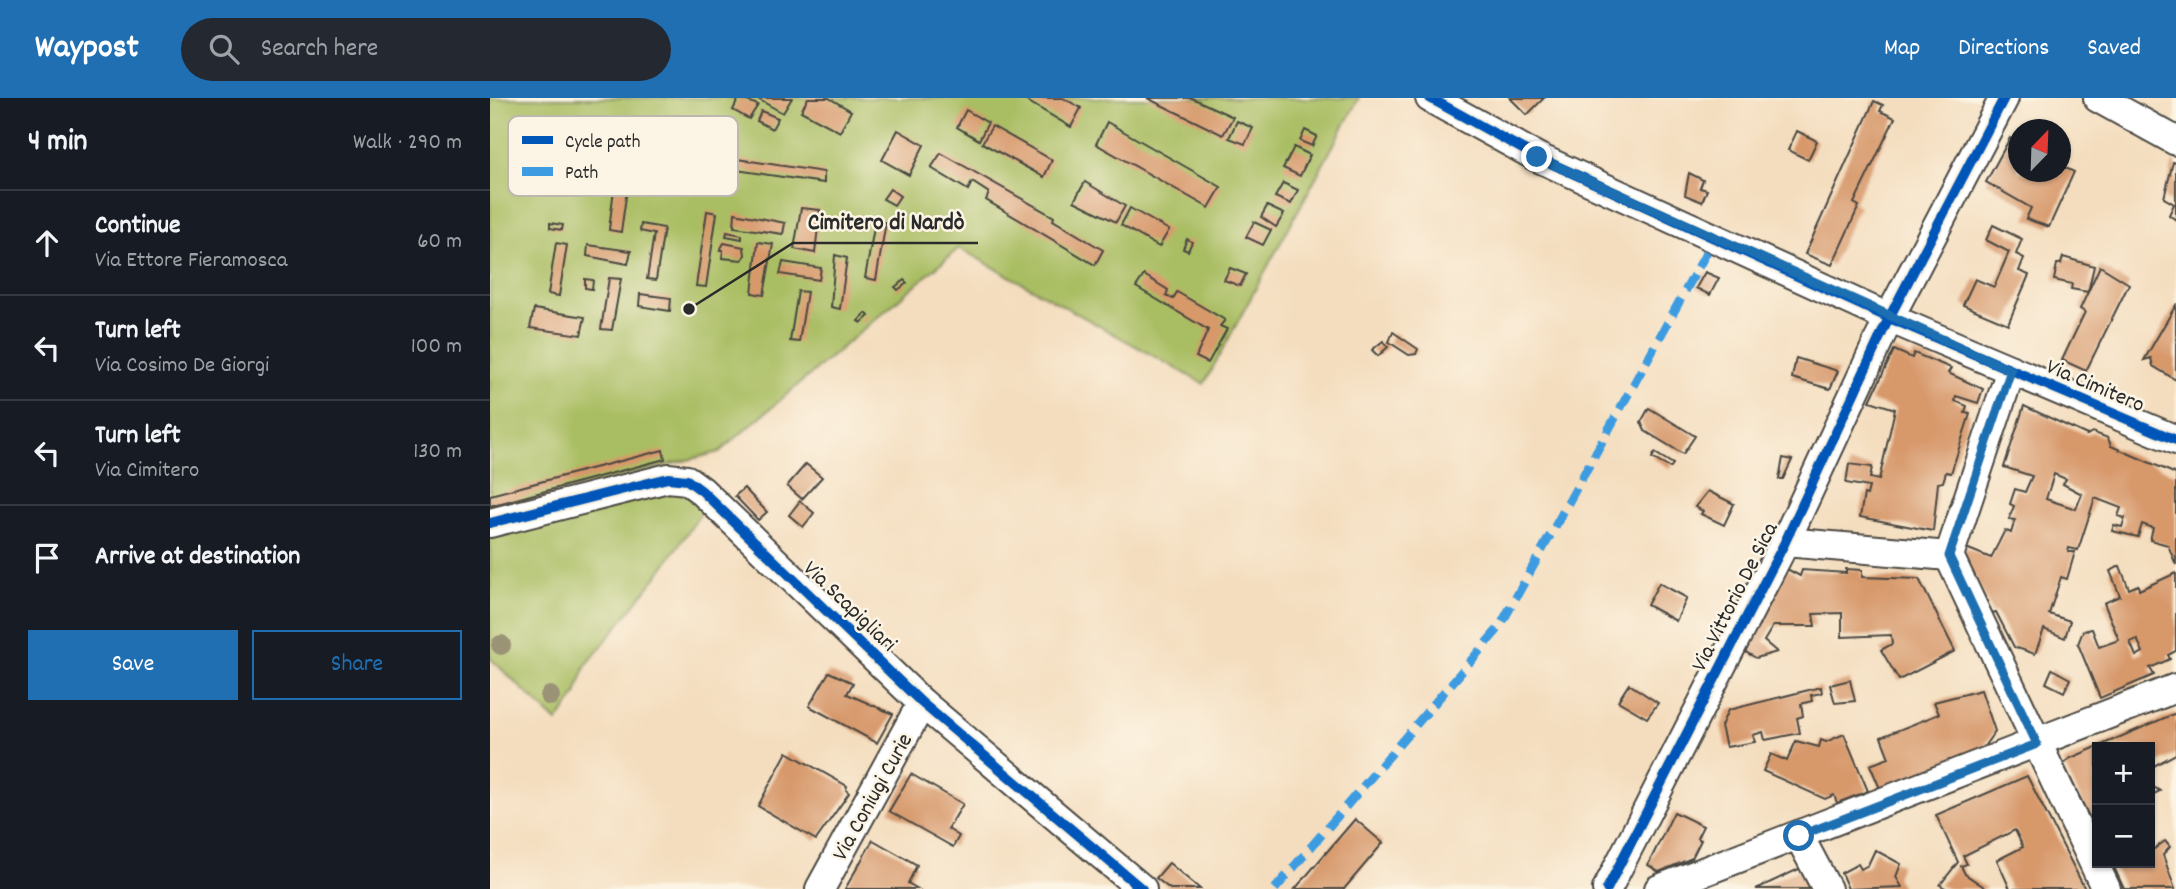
<!DOCTYPE html>
<meta charset="utf-8">
<style>
body{margin:0;font-family:Dekko,sans-serif;background:#242831;color:#f1f3f6}
.controls{position:absolute;right:21px;bottom:21px;display:grid;overflow:hidden;border-radius:0px;box-shadow:0 2px 5px #0004}
.controls button{width:63px;height:63px;display:grid;place-items:center;padding:0;border:0;border-bottom:2px solid #363941;background:#171b24;color:#f1f3f6;font:35px sans-serif}
.compass{position:absolute;left:1518px;top:21px;width:63px;height:63px;border-radius:50%;background:#171b24;box-shadow:0 2px 5px #0004;rotate:23deg}
.stop{position:absolute;width:21px;height:21px;margin:-16px;border:5px solid #1f6fb2;border-radius:50%;background:#fff}
.stop.end{background:#1f6fb2;border-color:#fff;box-shadow:0 2px 7px #0008}
.list{margin:0;padding:0;list-style:none}
h2{display:flex;justify-content:space-between;align-items:center;height:91px;margin:0;padding:0 28px;font-size:30px}
h2 small{font-size:23px;font-weight:400;color:#9ea1a6}
.list li{display:grid;grid-template-columns:46px 1fr auto;gap:21px;align-items:center;box-sizing:border-box;height:105px;padding:0 28px;border-top:2px solid #363941}
.list b{display:block;font-size:26px;white-space:nowrap}
.list p{margin:0;font-size:23px;white-space:nowrap;color:#9ea1a6}
.list em{font-size:23px;font-style:normal;color:#9ea1a6}
.actions{display:flex;gap:14px;padding:21px 28px}
.actions a{flex:1;padding:16px 0;border:2px solid #1f6fb2;border-radius:0px;text-align:center;font-size:24px;color:#1f6fb2}
.actions .main{background:#1f6fb2;color:#fff}
.icon{flex:none;width:38px;height:38px;fill:none;stroke:currentColor;stroke-width:2;stroke-linecap:round;stroke-linejoin:round}
.map{position:relative;flex:none;width:1686px;height:791px;overflow:hidden}
header{display:flex;align-items:center;gap:42px;box-sizing:border-box;height:98px;padding:0 35px;background:#1f6fb2;color:#fff}
header strong{font-size:33px}
nav{display:flex;gap:38px;margin-inline-start:auto;font-size:24px}
.search{width:490px;height:63px;background:#242831;display:flex;align-items:center;gap:18px;box-sizing:border-box;padding:0 24px;border-radius:38px;color:#9ea1a6;font-size:26px}
main{display:flex}
aside{flex:1;background:#171b24}
.map>svg:first-child{display:block}
</style>
<header>
<strong>Waypost</strong>
<div class="search"><svg class="icon" aria-label="search" viewBox="0 0 24 24"><circle cx="10" cy="10" r="6"/><path d="M15 15l6 6"/></svg>Search here</div>
<nav><a>Map</a><a>Directions</a><a>Saved</a></nav>
</header>
<main>
<aside>
<h2>4 min<small>Walk · 290 m</small></h2>
<ul class="list">
<li><svg class="icon" aria-label="ahead" viewBox="0 0 24 24"><path d="M12 20V5M6 11l6-6 6 6"/></svg><div><b>Continue</b><p>Via Ettore Fieramosca</p></div><em>60 m</em></li>
<li><svg class="icon" aria-label="left" viewBox="0 0 24 24"><path d="M17 20v-9H6M10 6l-5 5 5 5"/></svg><div><b>Turn left</b><p>Via Cosimo De Giorgi</p></div><em>100 m</em></li>
<li><svg class="icon" aria-label="left" viewBox="0 0 24 24"><path d="M17 20v-9H6M10 6l-5 5 5 5"/></svg><div><b>Turn left</b><p>Via Cimitero</p></div><em>130 m</em></li>
<li><svg class="icon" aria-label="arrive" viewBox="0 0 24 24"><path d="M6 21V4h12l-3 4 3 4H6"/></svg><div><b>Arrive at destination</b></div></li>
</ul>
<div class="actions"><a class="main">Save</a><a>Share</a></div>
</aside>
<div class="map">
<svg width="1686" height="791" viewBox="0 0 1686 791">
<rect width="100%" height="100%" fill="#fcf5e5"/>
<filter id="ink" filterUnits="userSpaceOnUse"><feTurbulence type="fractalNoise" baseFrequency=".0143" numOctaves="2"/><feDisplacementMap in="SourceGraphic" scale="14" xChannelSelector="R" yChannelSelector="G"/><feConvolveMatrix kernelMatrix="1 2 1 2 8 2 1 2 1" color-interpolation-filters="sRGB"/></filter>
<filter id="wash" filterUnits="userSpaceOnUse"><feTurbulence type="fractalNoise" baseFrequency=".00686" numOctaves="4" result="noise"/><feDisplacementMap in="SourceGraphic" scale="28" xChannelSelector="R" yChannelSelector="G"/><feGaussianBlur stdDeviation="1.57" result="paint"/><feColorMatrix in="noise" values="0 0 0 0 0 0 0 0 0 0 0 0 0 0 0 0 0 1.4 0 .05"/><feComposite in="paint" operator="in"/></filter>
<g filter="url(#wash)">
<rect width="100%" height="100%" fill="#f4ddbe"/>
<g fill="#a9bd62" stroke="#6a7446" stroke-width="2">
<path d="M0,0H869L714,286L469,150L229,354L0,412Z"/>
<path d="M178,393L195,394L214,411L168,477L95,569L86,597L67,624L0,560V437Z"/>
</g>
<g id="blocks">
<g fill="#d7986b" fill-rule="evenodd">
<path d="M249,0L268,7L259,21L243,12Z"/>
<path d="M266,0H302L293,15Z"/>
<path d="M318,0H339L361,13L350,34L311,13Z"/>
<path d="M532,0H573L591,10L581,29Z"/>
<path d="M657,0H702L743,19L733,37Z"/>
<path d="M1020,0H1054L1037,17Z"/>
<path d="M1384,3L1393,7L1390,13L1405,20L1364,105L1369,108L1342,167L1315,156Z"/>
<path d="M476,12L498,25L489,42L467,29Z"/>
<path d="M271,13L288,20L282,31L267,23Z"/>
<path d="M747,23L763,30L755,46L739,40Z"/>
<path d="M617,24L731,89L719,110L606,46Z"/>
<path d="M502,28L562,62L554,79L492,45Z"/>
<path d="M408,32L434,47L419,77L392,62Z"/>
<path d="M815,32L827,38L822,48L810,43Z"/>
<path d="M1307,33L1327,43L1318,62L1298,52Z"/>
<path d="M1520,40L1528,45V74H1570V67L1584,74L1559,129L1536,121L1541,110L1496,84Z"/>
<path d="M804,49L820,57L810,78L793,70Z"/>
<path d="M207,55L334,74V85L205,66Z"/>
<path d="M451,55L564,119L563,122L613,152L605,167L496,102L499,95L482,84L478,92L441,70Z"/>
<path d="M1683,64L1686,65V122L1679,117L1684,106L1674,100Z"/>
<path d="M1199,75L1213,82L1210,90L1217,92L1212,104L1195,97Z"/>
<path d="M125,82L138,84L131,134L119,132Z"/>
<path d="M595,84L635,108L626,124L584,103Z"/>
<path d="M793,85L808,92L801,106L785,99Z"/>
<path d="M400,91L410,98L404,107L393,101Z"/>
<path d="M777,108L794,116L786,129L771,119Z"/>
<path d="M311,110L330,112L325,155L304,151Z"/>
<path d="M640,110L679,132L669,149L631,127Z"/>
<path d="M217,113L227,115L216,189L206,188Z"/>
<path d="M245,115L295,125L293,136L244,129Z"/>
<path d="M385,124H396L386,182L375,180Z"/>
<path d="M764,124L781,132L773,147L756,139Z"/>
<path d="M60,125L73,127L72,132L60,130Z"/>
<path d="M151,126L174,130L166,182L157,181L164,136L150,133Z"/>
<path d="M1503,127L1532,141L1526,156L1534,160L1529,173L1539,177L1518,226L1473,207L1485,181L1504,189L1519,154L1496,142Z"/>
<path d="M237,134L252,137V141L236,138Z"/>
<path d="M697,141L702,144L698,153L693,151Z"/>
<path d="M268,144L283,146L274,197L262,195Z"/>
<path d="M66,145L77,147L69,198L58,196Z"/>
<path d="M234,145L254,149L255,157L252,162L232,160L233,152H230Z"/>
<path d="M98,147L141,153L138,166L97,158Z"/>
<path d="M345,157L357,160L350,211L341,209Z"/>
<path d="M1573,159L1604,168L1598,194L1581,191L1582,186L1564,182L1567,166H1571Z"/>
<path d="M293,164L331,170L329,182L290,176Z"/>
<path d="M1610,168L1639,186L1596,273L1572,262L1595,214L1590,211Z"/>
<path d="M740,170L756,176L750,188L734,182Z"/>
<path d="M1215,174L1229,180L1220,197L1206,190Z"/>
<path d="M654,177L678,192L676,198L683,201L687,194L735,222L730,228L737,231L718,265L706,259L718,232L646,189Z"/>
<path d="M119,180L131,181L122,232L111,231Z"/>
<path d="M95,181L103,182L102,191L95,190Z"/>
<path d="M414,182L417,185L408,192L405,189Z"/>
<path d="M308,193L317,194L309,244L300,243Z"/>
<path d="M150,196L181,200L180,213L149,208Z"/>
<path d="M1686,207V282L1663,268L1661,260L1654,262Z"/>
<path d="M44,211L95,219L91,237L40,230Z"/>
<path d="M376,215L379,218L371,225L368,223Z"/>
<path d="M903,234L928,251L926,256L919,257L899,244Z"/>
<path d="M893,243L898,249L888,258L882,252Z"/>
<path d="M1404,252L1422,260L1424,255L1461,270L1458,275L1493,291L1488,305L1466,298L1465,303L1477,308L1475,315L1480,316L1461,375L1456,374L1453,384L1448,385L1443,433L1370,419L1374,396L1377,397L1379,389L1356,385L1359,366L1382,369L1380,380L1389,382L1405,311L1380,303Z"/>
<path d="M1306,260L1348,273L1340,291L1302,280Z"/>
<path d="M1534,308L1597,337L1602,334L1618,340L1621,348L1686,376V467L1678,447L1660,442L1663,430L1652,426L1648,439L1622,433L1624,427L1632,429L1635,420L1628,418L1631,410L1605,400L1588,452L1579,450L1578,454H1585L1577,481L1571,479L1559,516L1580,523L1575,540L1554,531L1545,556L1524,549L1506,514L1502,515L1475,457L1476,450L1501,460L1515,432L1521,435L1525,422L1519,421L1524,408L1520,406L1525,391L1535,394L1542,378L1514,369ZM1564,376L1576,381L1573,386L1592,396L1586,411L1556,401Z"/>
<path d="M1159,310L1205,338L1193,356L1155,333L1151,324Z"/>
<path d="M173,352L175,361L0,408V397Z"/>
<path d="M1165,355L1183,366L1180,370L1162,360Z"/>
<path d="M1293,360L1302,362L1293,381H1289Z"/>
<path d="M316,366L332,379L312,401L297,388Z"/>
<path d="M254,390L277,414L268,422L245,398Z"/>
<path d="M1218,393L1244,406L1234,427L1211,416L1213,413L1205,409Z"/>
<path d="M310,403L324,415L313,429L299,417Z"/>
<path d="M1630,468L1639,491L1648,487L1649,492L1686,475V553L1678,557L1680,561L1660,570L1664,577L1610,600L1588,546L1593,533L1602,531L1609,549L1629,542L1614,505L1630,498L1620,473ZM1647,541L1653,554L1646,558L1640,544Z"/>
<path d="M1295,470L1310,478L1312,472L1356,475V471L1372,472V479L1429,481L1465,553L1409,582L1391,552L1402,546L1401,537L1352,539V515L1323,516L1325,528H1283L1274,543L1287,554L1266,560L1254,553Z"/>
<path d="M1169,485L1197,500L1186,523L1157,507Z"/>
<path d="M1562,571L1580,581L1574,594L1556,585Z"/>
<path d="M339,574L363,585L357,596L403,616L387,645L319,608Z"/>
<path d="M1360,582L1365,603L1345,605L1340,587Z"/>
<path d="M1139,586L1168,605L1157,620L1128,603Z"/>
<path d="M1331,589L1332,595L1321,597L1322,603L1311,606L1313,618L1307,620L1310,635L1275,642L1273,634L1263,637L1265,644L1236,649L1231,628L1238,612Z"/>
<path d="M1491,592L1505,633L1493,650L1391,693L1380,667L1399,660L1391,639L1449,616L1444,604Z"/>
<path d="M1686,615V656L1660,670V649H1607V735L1573,665L1581,660Z"/>
<path d="M1354,636L1378,693L1347,705L1344,697L1335,701L1273,673L1281,656L1297,663L1306,643L1329,649L1331,642L1336,644Z"/>
<path d="M297,654L357,688L356,692L359,695L326,742L268,708Z"/>
<path d="M421,676L473,706L458,731L469,738L463,749L399,713Z"/>
<path d="M1537,678L1595,791H1520L1507,762L1533,749L1525,732L1473,758L1477,766L1471,768L1475,776L1497,791H1457L1450,787L1468,764L1446,717Z"/>
<path d="M1660,687L1670,693L1660,698Z"/>
<path d="M1184,714L1213,728L1207,740L1211,742L1202,760L1169,774L1158,767Z"/>
<path d="M865,721L893,745L854,791H805Z"/>
<path d="M383,742L427,767L418,785L428,791H355Z"/>
<path d="M1675,743L1680,749L1673,757L1685,791H1634L1622,765H1660V754Z"/>
<path d="M1385,752L1411,766L1406,779L1412,789L1358,791L1351,775L1368,766L1371,771L1378,767Z"/>
<path d="M679,765L710,791H680L666,780Z"/>
<path d="M1311,770L1322,791H1266Z"/>
</g>
</g>
</g>
<g filter="url(#ink)">
<use href="#blocks" fill-opacity="0" stroke="#494641" stroke-width="2"/>
<g fill="none" stroke-linecap="round" stroke-linejoin="round">
<defs>
<g id="minor">
<path d="M940,0L1047,59L1399,220L1686,342"/>
<path d="M1608,0L1686,43"/>
<path d="M1521,272L1459,458L1616,791"/>
<path d="M0,425L178,380L197,382L212,393L432,605L652,791"/>
<path d="M1295,444L1459,458"/>
<path d="M1309,738L1337,791"/>
<path d="M330,791L432,605"/>
<path d="M1117,791L1295,444L1399,220L1514,0"/>
<path d="M1169,791L1686,590"/>
</g>
</defs>
<use href="#minor" stroke="#494641" stroke-width="32"/>
<use href="#minor" stroke="#fff" stroke-width="28"/>
<path stroke="#3d9ce1" stroke-width="9" stroke-dasharray="18 9" stroke-linecap="butt" d="M785,791L1009,530L1225,139"/>
<defs>
<g id="cycleway">
<path d="M940,0L1047,59L1399,220L1686,342"/>
<path d="M0,425L178,380L197,382L212,393L432,605L652,791"/>
<path d="M1117,791L1295,444L1399,220L1514,0"/>
</g>
</defs>
<use href="#cycleway" stroke="#fcf5e5" stroke-width="15"/>
<use href="#cycleway" stroke="#0057b8" stroke-width="10"/>
</g>
<g fill="#9a9376">
<circle cx="11" cy="547" r="10"/>
<circle cx="60" cy="598" r="10"/>
</g>
</g>
<g fill="none" stroke-linecap="round" stroke-linejoin="round" filter="url(#ink)">
<path stroke="#1f6fb2" stroke-width="9" d="M1047,59L1521,272L1459,458L1547,646L1309,738"/>
</g>
<g text-anchor="middle" stroke-width="5" stroke-linejoin="round" paint-order="stroke">
<g font-size="23" fill="#2b2b2b" stroke="#fcf5e5">
<text transform="translate(1606 286) rotate(23)" y="8">Via Cimitero</text>
<text transform="translate(1243 498) rotate(-63)" y="8">Via Vittorio De Sica</text>
<text transform="translate(361 507) rotate(44)" y="8">Via Scapigliari</text>
<text transform="translate(381 698) rotate(-61)" y="8">Via Coniugi Curie</text>
</g>
</g>
<rect x="18" y="18" width="230" height="80" rx="10" fill="#fcf5e5" stroke="#bdb8ad" stroke-width="2"/>
<rect x="32" y="38" width="31" height="8" fill="#0057b8"/>
<rect x="32" y="69" width="31" height="9" fill="#3d9ce1"/>
<g font-size="19" fill="#2b2b2b">
<text x="75" y="49">Cycle path</text>
<text x="75" y="80">Path</text>
</g>
<path fill="none" stroke="#2b2b2b" stroke-width="2.5" d="M199 211L303 145H488"/>
<circle fill="#2b2b2b" stroke="#fcf5e5" stroke-width="2.5" cx="199" cy="211" r="7"/>
<g font-size="24" text-anchor="middle" font-weight="bold" fill="#2b2b2b" stroke="#fcf5e5" stroke-width="5" stroke-linejoin="round" paint-order="stroke">
<text x="396" y="131">Cimitero di Nardò</text>
</g>
</svg>
<div class="controls">
<button>+</button>
<button>−</button>
</div>
<svg class="compass" viewBox="-18 -18 36 36"><path d="M0-13l5 13h-10z" fill="#e53935"/><path d="M0 13l5-13h-10z" fill="#9ea1a6"/></svg>
<div class="stop" style="left:1309px;top:738px"></div>
<div class="stop end" style="left:1047px;top:59px"></div>
</div>
</main>
